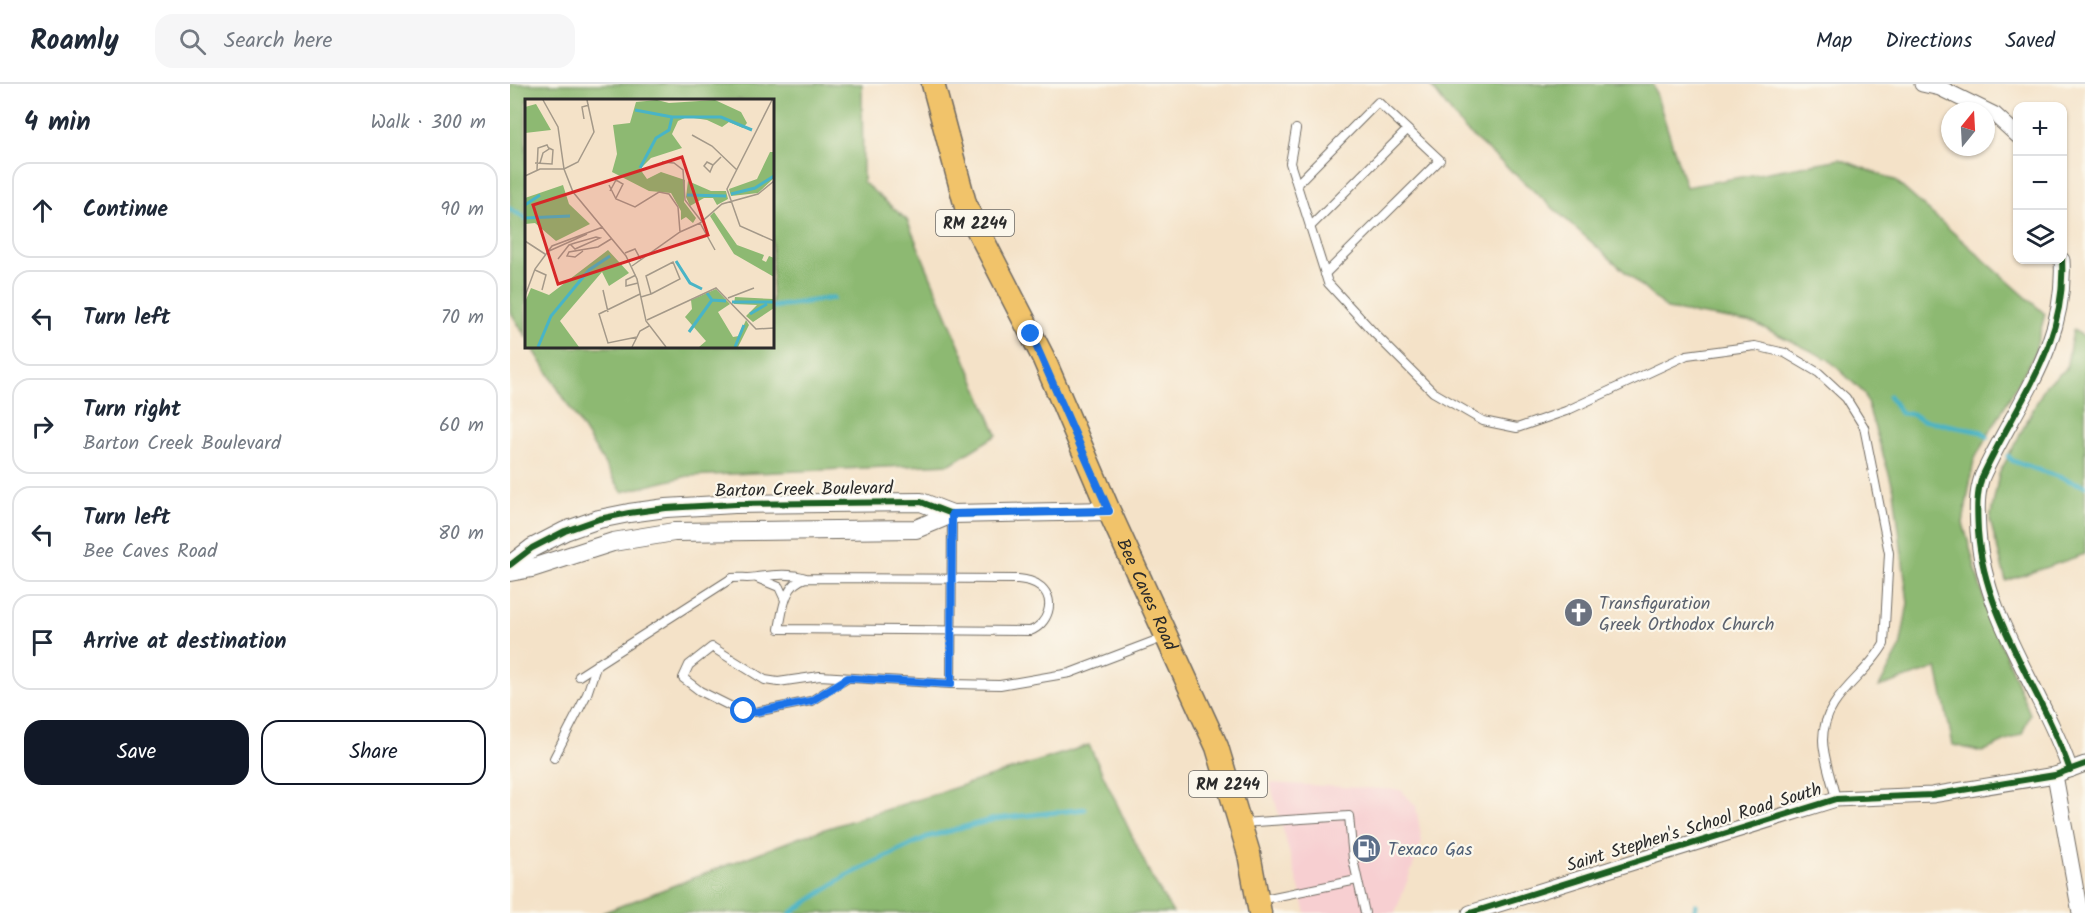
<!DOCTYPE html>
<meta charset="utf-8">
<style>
body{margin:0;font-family:Kalam,sans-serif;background:#f6f6f7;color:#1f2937}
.controls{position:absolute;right:18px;top:18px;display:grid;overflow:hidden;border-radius:12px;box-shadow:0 2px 4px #0004}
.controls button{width:54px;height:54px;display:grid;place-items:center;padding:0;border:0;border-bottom:2px solid #e0e1e3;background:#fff;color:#1f2937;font:30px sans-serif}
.compass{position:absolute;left:1431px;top:18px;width:54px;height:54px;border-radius:50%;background:#fff;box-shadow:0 2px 4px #0004;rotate:18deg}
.stop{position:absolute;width:18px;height:18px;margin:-14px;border:4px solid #1a73e8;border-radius:50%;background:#fff}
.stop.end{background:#1a73e8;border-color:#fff;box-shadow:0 2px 6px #0008}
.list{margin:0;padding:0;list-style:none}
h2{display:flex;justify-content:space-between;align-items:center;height:78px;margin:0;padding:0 24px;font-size:26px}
h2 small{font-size:20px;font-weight:400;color:#747a83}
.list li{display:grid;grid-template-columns:39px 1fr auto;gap:18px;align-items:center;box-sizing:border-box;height:96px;margin:0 12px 12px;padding:0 12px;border:2px solid #e0e1e3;border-radius:18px}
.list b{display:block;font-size:22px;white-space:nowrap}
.list p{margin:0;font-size:20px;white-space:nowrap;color:#747a83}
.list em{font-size:20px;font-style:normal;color:#747a83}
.actions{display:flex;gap:12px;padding:18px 24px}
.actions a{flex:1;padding:14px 0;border:2px solid #111827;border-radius:18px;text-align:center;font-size:21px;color:#111827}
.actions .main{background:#111827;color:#fff}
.icon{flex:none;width:33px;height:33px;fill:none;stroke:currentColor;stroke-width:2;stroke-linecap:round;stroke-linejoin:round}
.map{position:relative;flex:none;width:1575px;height:829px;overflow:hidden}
header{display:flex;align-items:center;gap:36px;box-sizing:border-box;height:84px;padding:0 30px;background:#fff;border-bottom:2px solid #e0e1e3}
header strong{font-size:28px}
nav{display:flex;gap:33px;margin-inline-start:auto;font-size:21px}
.search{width:420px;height:54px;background:#f6f6f7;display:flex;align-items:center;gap:15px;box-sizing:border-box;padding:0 21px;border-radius:18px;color:#747a83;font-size:22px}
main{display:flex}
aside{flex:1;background:#fff}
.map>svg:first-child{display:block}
</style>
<header>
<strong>Roamly</strong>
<div class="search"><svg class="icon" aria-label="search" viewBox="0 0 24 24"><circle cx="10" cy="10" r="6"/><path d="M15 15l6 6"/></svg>Search here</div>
<nav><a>Map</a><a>Directions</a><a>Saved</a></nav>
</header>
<main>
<aside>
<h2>4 min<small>Walk · 300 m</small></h2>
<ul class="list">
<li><svg class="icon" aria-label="ahead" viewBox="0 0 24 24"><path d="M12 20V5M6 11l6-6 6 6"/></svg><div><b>Continue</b></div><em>90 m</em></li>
<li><svg class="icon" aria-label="left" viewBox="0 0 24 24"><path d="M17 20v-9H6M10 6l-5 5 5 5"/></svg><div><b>Turn left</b></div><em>70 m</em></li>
<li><svg class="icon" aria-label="right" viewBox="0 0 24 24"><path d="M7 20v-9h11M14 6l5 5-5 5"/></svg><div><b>Turn right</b><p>Barton Creek Boulevard</p></div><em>60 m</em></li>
<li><svg class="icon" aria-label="left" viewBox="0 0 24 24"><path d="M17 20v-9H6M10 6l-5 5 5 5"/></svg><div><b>Turn left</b><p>Bee Caves Road</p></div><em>80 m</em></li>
<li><svg class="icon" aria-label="arrive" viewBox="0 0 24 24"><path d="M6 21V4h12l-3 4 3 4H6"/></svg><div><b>Arrive at destination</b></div></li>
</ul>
<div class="actions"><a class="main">Save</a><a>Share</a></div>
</aside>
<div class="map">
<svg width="1575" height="829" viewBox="0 0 1575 829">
<rect width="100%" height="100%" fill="#fbf7ec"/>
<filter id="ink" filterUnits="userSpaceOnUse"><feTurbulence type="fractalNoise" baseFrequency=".0167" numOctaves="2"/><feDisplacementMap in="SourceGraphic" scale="12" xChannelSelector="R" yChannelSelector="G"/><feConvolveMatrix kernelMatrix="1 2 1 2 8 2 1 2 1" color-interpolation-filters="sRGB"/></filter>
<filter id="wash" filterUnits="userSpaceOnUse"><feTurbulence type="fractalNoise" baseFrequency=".008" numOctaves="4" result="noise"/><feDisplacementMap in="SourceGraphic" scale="24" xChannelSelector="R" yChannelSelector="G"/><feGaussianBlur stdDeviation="1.35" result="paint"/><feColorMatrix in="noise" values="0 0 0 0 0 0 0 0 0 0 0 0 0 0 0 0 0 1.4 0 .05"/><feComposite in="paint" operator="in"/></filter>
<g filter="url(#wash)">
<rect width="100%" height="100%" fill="#f4e2c8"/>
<path fill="#f7cfd1" d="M760,699L891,706L906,722L912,758L885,829H796Z"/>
<g fill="#8db972" stroke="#5c724e" stroke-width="1.5">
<path d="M0,0H352L353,98L397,136L487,351L440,380L178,392L112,408L22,263L262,262V16H16V253L0,227Z"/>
<path d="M919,0H1143L1176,103L1330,75L1384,96L1535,230L1524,271L1464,376L1453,439L1477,526L1520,630L1512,650L1472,668L1443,661L1427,584L1369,603L1390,564L1398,519L1384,406L1354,309L1318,275L1244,239L1157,225L954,45Z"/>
<path d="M1563,246L1575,253V470L1496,497L1480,436L1489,390L1536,301L1556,285Z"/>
<path d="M579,661L642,794L663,829H92L293,752Z"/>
</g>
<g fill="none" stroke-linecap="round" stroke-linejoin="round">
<g stroke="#49b4c6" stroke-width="5">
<path d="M0,125L16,135"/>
<path d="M262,223L323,214"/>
<path d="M1379,312L1391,329L1401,330L1413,336L1472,348L1477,353"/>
<path d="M1498,372L1503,377L1575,402"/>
<path d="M281,829L336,792L417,753L485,735L575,725"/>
<path d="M1184,829L1186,821"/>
</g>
</g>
</g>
<g filter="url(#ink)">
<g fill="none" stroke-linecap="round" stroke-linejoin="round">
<defs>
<g id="service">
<path d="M786,45L780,79L818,199L865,250L923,308L973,337L1007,344L1056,327L1177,271L1245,262L1275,269L1309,289L1336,314L1354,343L1379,469L1374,560C1355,594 1313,613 1313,656C1313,673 1322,697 1326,715"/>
<path d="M787,100L868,18L930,76L815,190"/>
<path d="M800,143L897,46"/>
<path d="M247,494L269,503L275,516"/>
<path d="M69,592L222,494C231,493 239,495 247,493C264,491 279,489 296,494L508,495C516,496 524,497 531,503C547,517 537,541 520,547L269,545C273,526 274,500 296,494"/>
<path d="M338,594L301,617L245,628L220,622L190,607L173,594L179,581L202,563L255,596L268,598L310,592L441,600L490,601L560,589L655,553"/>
<path d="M441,600L442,431"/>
<path d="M44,674L77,610L87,580"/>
<path d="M731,739L839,732L843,775L855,829"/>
<path d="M749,816L847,796"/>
</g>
<g id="minor">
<path d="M1412,0L1430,4L1485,31L1508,52"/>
<path d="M1552,176C1557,262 1506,319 1472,393C1466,411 1467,427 1468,447C1474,535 1532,605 1560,686"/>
<path d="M1545,691L1570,829"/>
<path d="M960,829L1326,715L1422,711L1545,691L1575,680"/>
</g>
<g id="tertiary">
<path d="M0,481L22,464L55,447L89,435L119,429L156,424L225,420L411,418L442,430L599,427"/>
<path d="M0,488L22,484L103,458L164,448L406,445L442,430"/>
</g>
<g id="primary">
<path id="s1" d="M423,0L456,123L533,273L599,427L707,663L739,770L750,829"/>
</g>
</defs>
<use href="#service" stroke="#716b62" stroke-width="10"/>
<use href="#minor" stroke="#716b62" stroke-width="17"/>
<use href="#tertiary" stroke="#716b62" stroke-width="20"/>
<use href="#primary" stroke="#716b62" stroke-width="25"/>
<use href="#service" stroke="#fff" stroke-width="8"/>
<use href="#minor" stroke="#fff" stroke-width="15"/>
<use href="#tertiary" stroke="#fff" stroke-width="18"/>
<use href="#primary" stroke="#f1c36a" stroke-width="22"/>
<defs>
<g id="cycleway">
<path d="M1552,176C1557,262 1506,319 1472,393C1466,411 1467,427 1468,447C1474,535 1532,605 1560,686"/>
<path d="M0,481L22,464L55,447L89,435L119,429L156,424L225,420L411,418L442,430L599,427"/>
<path d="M960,829L1326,715L1422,711L1545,691L1575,680"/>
</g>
</defs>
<use href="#cycleway" stroke="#fbf7ec" stroke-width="10"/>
<use href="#cycleway" stroke="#1b5e20" stroke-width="6"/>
</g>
</g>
<g fill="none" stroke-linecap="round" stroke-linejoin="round" filter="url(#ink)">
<path stroke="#1a73e8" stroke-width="8" d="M234,627L245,628L301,617L338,594L441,600L442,430L599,427L521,250"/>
</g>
<defs>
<symbol id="church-disc" viewBox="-11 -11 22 22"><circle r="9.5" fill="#6b7280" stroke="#fbf7ec"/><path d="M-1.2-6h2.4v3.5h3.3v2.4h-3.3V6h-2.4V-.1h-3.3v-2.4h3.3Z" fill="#fff"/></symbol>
<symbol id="fuel-disc" viewBox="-11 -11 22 22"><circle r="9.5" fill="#5c6f8a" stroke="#fbf7ec"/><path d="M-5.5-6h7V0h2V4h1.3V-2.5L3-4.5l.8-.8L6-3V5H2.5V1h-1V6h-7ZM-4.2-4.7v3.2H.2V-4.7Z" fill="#fff"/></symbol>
</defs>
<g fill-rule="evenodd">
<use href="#church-disc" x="1052" y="512" width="33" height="33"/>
<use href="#fuel-disc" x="840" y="748" width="33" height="33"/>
</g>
<g text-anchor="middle" stroke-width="4.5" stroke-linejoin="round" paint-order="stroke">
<g fill="#fbf7ec" stroke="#696865" stroke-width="1.5">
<rect x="426" y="126" width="78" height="26" rx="4.5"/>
<rect x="679" y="687" width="78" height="26" rx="4.5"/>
</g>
<g font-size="16" font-weight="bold" fill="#2b2b2b">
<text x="465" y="145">RM 2244</text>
<text x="718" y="706">RM 2244</text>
</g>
<g font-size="18" fill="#2b2b2b" stroke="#fbf7ec">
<text transform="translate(294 405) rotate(-1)" y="6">Barton Creek Boulevard</text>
<text dy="6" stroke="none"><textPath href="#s1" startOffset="555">Bee Caves Road</textPath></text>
<text transform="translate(1184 743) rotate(-17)" y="6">Saint Stephen's School Road South</text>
</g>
<g font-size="18" fill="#5b616d" stroke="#fbf7ec" text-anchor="start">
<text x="1089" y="525">Transfiguration<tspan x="1089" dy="21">Greek Orthodox Church</tspan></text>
</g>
<g font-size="18" fill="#4e5e75" stroke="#fbf7ec" text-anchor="start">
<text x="878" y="771">Texaco Gas</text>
</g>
</g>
<g transform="translate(15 15)">
<rect width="249" height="249" fill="#f4e2c8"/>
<path d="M132,1L144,4L190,1L216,13L222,24L218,29L204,23L197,28L182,21L162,18L153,22L147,35L157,49L126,59L115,70L122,80L136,73L160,81L159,103L171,119L168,124L161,118L156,121V112L146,94L124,92L87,73L92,55L88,26L105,24L111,3ZM11,5L26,31L0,34V8ZM245,53H249V79L233,94L206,97L204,90L232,80ZM163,82L186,92H201L203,100L192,106L188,99H179L165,107L161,98ZM38,86L44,105L65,125L31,142L10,124L0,125V99ZM189,113L212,146L239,156L237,161L241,163L244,157L249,159V178L209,155L185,117ZM83,151L104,174L84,187L77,173L35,222L54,248H0V203L6,189L24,196ZM191,190L205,205L193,213L208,238L214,237L221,221L224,226L213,248H174L181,242L160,218L167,210L166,201ZM210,198L249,200V209L228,223L221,217L232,206L209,205Z" fill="#8db972"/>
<path fill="none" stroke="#49b4c6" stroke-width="3" d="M110,11L147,18L144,31L131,39L115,69M147,18H196L227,31M206,95L230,89L249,77M162,96L201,97M0,106L15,96M0,119L45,117M151,162L165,184L177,190M182,194L187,201L201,202M207,203H249M225,215L242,205M164,233L187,201M13,248L26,217L64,171L85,157M210,248L219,226"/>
<path fill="none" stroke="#a49989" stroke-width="1.5" d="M18,1L33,28L39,70L48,93L101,157L112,180L121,222L141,248M247,1L202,90L215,127L249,142M59,20L57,8L64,6M167,36L187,47L212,71M137,63L149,64L158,71L160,101L177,123M10,64L27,65L28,51L24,49M188,66L185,73L179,67L182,63L188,66L196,58M12,71L13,49L22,46L24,50L18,54L15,64M0,77L15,70H39L53,63L69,33L62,1M84,86L91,100L110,108L134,93L144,95L153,108L155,133M85,92L91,81L98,85L91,99M175,124L190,151M0,142L20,155M24,152L62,135M58,152L50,158L42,157L44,153L73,148L86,140M100,154L110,150L116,161M33,160L44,146L50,144L71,138L75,139L50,150L46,146M107,167L155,133L175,124L197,105L233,95L249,82M10,171L21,176L17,191M111,176L101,181V187L113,184M78,191L83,213M0,197L10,170L27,147L78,128M116,198L126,195L121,177L148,163L155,180L126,195M203,199L229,189M122,221L191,189L231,230L249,229M112,238L83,244L74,215L115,195M107,248L115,232L124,227"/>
<path fill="#d62828" fill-opacity="0.15" stroke="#d62828" stroke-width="3" d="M157,58L183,136L33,185L8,106Z"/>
<rect width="249" height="249" fill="none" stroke="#2b2b2b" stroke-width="3"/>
</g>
</svg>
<div class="controls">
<button>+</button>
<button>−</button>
<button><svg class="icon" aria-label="layers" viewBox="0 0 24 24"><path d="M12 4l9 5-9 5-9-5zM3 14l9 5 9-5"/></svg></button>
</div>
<svg class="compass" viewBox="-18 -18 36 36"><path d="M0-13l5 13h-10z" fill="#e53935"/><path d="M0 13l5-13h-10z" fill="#747a83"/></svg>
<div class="stop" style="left:234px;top:627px"></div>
<div class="stop end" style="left:521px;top:250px"></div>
</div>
</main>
